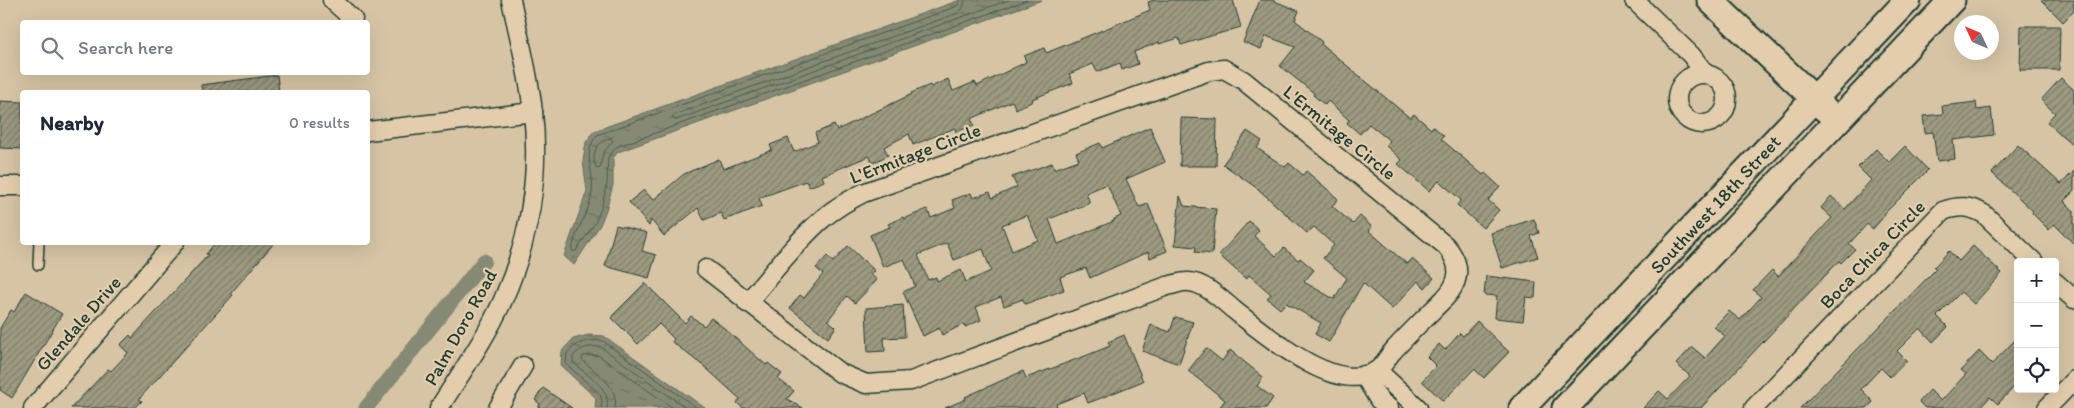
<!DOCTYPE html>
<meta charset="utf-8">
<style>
body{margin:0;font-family:Itim,sans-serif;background:#f2f2f3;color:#1f2937}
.controls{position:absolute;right:15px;bottom:15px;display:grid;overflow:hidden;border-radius:5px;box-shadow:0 5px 20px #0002}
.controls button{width:45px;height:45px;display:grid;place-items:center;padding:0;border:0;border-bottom:1px solid #e0e1e3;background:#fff;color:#1f2937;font:25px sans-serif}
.compass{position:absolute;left:1954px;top:15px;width:45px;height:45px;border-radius:50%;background:#fff;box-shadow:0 5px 20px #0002;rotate:314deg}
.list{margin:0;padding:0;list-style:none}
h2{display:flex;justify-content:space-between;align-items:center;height:65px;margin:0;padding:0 20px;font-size:21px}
h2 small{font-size:16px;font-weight:400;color:#747a83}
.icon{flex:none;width:28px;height:28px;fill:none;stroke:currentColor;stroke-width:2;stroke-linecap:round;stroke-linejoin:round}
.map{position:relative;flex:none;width:2074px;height:408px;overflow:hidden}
.search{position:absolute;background:#fff;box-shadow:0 5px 20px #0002;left:20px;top:20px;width:350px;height:55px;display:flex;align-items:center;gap:12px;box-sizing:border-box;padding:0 18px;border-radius:5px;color:#747a83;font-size:19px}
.panel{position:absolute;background:#fff;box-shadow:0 5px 20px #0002;left:20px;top:90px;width:350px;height:155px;border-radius:5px}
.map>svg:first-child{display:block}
</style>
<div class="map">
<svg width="2074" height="408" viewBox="0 0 2074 408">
<defs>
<pattern id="water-ripples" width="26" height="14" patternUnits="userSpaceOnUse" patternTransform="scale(1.25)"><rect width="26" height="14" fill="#868a74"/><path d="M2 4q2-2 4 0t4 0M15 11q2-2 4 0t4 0" fill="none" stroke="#6d7260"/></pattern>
<pattern id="building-hatch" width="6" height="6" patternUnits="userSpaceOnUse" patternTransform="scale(1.25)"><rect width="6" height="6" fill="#9e9a81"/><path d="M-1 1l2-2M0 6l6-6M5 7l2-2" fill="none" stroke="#807f6a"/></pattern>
</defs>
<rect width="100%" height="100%" fill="#d7c4a5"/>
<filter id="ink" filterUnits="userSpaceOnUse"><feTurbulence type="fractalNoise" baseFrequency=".02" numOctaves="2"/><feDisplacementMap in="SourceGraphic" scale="10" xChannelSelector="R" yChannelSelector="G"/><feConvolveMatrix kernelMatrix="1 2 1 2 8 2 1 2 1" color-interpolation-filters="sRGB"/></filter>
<g filter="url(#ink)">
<g fill="url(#water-ripples)" stroke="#5d6b5a">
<path d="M960,0H1042L618,152L613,158V185L606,210L600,225L574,265L564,256L587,191L583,161L586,142L594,131Z"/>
<path d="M589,335L604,336L705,408H595L596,398L561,366L562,351L573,339Z"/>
</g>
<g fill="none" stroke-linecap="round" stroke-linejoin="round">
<g stroke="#485c4e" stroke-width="1">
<path d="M959,0V4L955,7L597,135C581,156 595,170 592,192C590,212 574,231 572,251H576L595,223L601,209L607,184L608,157L616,147L1027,0"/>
<path d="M965,0L963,8L958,13L674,115L672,118L676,120L1009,0"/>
<path d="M610,138L613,141L603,153L600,168L597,169C590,155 596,142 610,138Z"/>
<path d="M601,408L602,401L600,394L566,364L567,353C577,342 588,339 603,341L697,408"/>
<path d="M607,408C612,387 585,375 573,362V356C581,347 589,346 601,347L686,408"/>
<path d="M615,408C619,385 597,374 582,360L583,356L598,355L673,408"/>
</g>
<path stroke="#868a74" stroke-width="15" d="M366,408L484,261"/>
</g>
<g fill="url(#building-hatch)" stroke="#1f3d34" fill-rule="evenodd">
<path d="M1154,0H1233L1241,27L1181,45L1179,38L1159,44V42L1134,52L1138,64L1122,70L1120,63L1097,72L1093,64L1069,74L1073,83L1032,99L1033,101L1016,109L1012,101L971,119L974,125L956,132L955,128L913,145L909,134L884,147L888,155L873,163L869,156L822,176L824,181L809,187L806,181L759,198L762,206L724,220L721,213L704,220L698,208L664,236L651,220L649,226L629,202L644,190L653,200L684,174L719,159L723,169L772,150L770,145L788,138L794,152L818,142L815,133L834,125L837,130L912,94L911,93L930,85L931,87L948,79L953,91L975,82L977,86L1026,62L1024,56L1044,48L1046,53L1105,29L1150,10L1148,2Z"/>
<path d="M1260,0H1272L1299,11L1295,20L1322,42L1321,44L1410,118L1414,114L1431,129L1433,126L1444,136L1441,139L1483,175L1485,173L1500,187L1488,200L1499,210L1483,228L1457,205L1461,200L1439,181L1429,191L1398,164L1402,160L1386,146L1390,141L1369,124L1360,134L1347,123L1349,120L1328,101L1325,105L1313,95L1314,93L1280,66L1295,47L1266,36L1261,49L1243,42Z"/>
<path d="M2041,0H2074V11L2063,22Z"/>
<path d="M2021,26H2060L2059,70H2020Z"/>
<path d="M277,75L279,92H202L201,85Z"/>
<path d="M2061,78L2074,90V146L2047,122L2055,113L2041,100Z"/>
<path d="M0,101L22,102V149L0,148Z"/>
<path d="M1976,102L1977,110L1991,108L1994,135L1953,140L1955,159L1937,161L1933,132L1925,133L1923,116L1943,114L1942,106Z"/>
<path d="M1181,118L1217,119L1216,166H1180Z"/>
<path d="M1150,127L1165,162L1126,179L1139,207L1148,204L1167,251L1150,258L1148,252L1090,278L1086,268L1060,277L1064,290L1025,304L1023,299L1004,306L1001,297L976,307L981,320L965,327L964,324L942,335L939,328L923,336L903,292L915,286L904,259L883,267L870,235L890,227L888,224L903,217L904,219L927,209L931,218L955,208L952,200L971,193L973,198L990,192L992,198L1017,187L1012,177L1052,163L1054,169L1079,160L1076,153L1100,143L1102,148ZM1107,184L1121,216L1114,219V221L1058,244L1049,219L1090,203L1086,193ZM1027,215L1038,240L1012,251L1002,225ZM947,243L954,260L983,249L991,271L966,282L961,270L937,281L936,277L928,280L918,255Z"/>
<path d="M1247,131L1262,141L1257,148L1285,167L1289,163L1303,175L1306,171L1326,188L1338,199L1332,206L1353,224L1360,216L1372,227L1369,231L1393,252L1407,264L1412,259L1434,278L1425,288L1418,281L1392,309L1363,283L1329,342L1315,334L1321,323L1286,303L1280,309L1267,298L1271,294L1249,275L1246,279L1219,255L1249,221L1259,230L1254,236L1276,256L1284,248L1298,260L1300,258L1314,270L1304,282L1334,299L1347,278L1323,258L1334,245L1314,227L1307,233L1258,189L1223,164Z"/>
<path d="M2018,145L2061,184L2074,171V191L2064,201L2074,211V244L2054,224L2049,230L2032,213L2033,211L1992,173Z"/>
<path d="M1905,146L1928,170L1884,214L1885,215L1873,229L1867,224L1849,244L1855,249L1841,263L1839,261L1701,408H1643L1659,391L1668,399L1690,376L1676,364L1692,347L1705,358L1725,336L1714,327L1729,311L1740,320L1761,297L1753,290L1772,270L1778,276L1832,218L1821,208L1831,196L1845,209L1871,180L1858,167L1876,149L1889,162Z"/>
<path d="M1180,196L1184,206L1216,209L1212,254L1195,252L1196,247L1175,245Z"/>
<path d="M1534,219L1539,233L1531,236L1538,257L1502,268L1491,233Z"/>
<path d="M616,225L647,233L642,251L656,255L649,278L605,266Z"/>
<path d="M216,242H275L231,293L233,295L139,399L142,401L135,408H71L108,369L111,371L128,353L120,345L130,335L132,338L208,255L206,254Z"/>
<path d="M848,246L875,271L869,273L877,280L855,303L847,296L828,320L836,327L828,338L790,308L800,295L804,298L823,274L816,268L827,256L833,262Z"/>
<path d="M1973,246L2002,273L1974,304L1961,292L1937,316L1948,327L1933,342L1920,328L1897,351L1907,361L1890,377L1881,368L1861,389L1873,402L1867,408H1800L1936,269L1934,267L1949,251L1959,261Z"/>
<path d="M1486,276L1536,282L1535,298L1526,297L1523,321L1495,318L1497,296L1484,295Z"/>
<path d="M645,283L685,323L691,316L704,326L711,318L724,328L766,365L768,363L782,374L778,379L794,391L787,399L803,408H743L737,403L740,399L706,368L672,342L674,339L659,324L638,344L611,317Z"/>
<path d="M26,292L62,314L12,398L0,390V328L11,310L14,312Z"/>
<path d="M903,305L905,337L884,338L885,351L868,352L866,308Z"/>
<path d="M1175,317L1193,322L1179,364L1142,351L1151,325L1170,332Z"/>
<path d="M1477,321L1509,352L1484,378L1474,369L1443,401L1422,381L1436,366L1427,357L1439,344L1445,350L1460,333L1463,336Z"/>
<path d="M1124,335L1143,381L1101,398L1088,403L1084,393L1056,404L1058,408H945L966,399L965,397L1023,371L1026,378L1085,356L1110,346L1108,342Z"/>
<path d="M2018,337V383L1998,404L1990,397L1980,408H1925L1919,402L1930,390L1941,401L1966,374L1961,370L1979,351L1992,364Z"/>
<path d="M1206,348L1222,361L1230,350L1263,377L1257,386L1273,398L1266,408H1219L1225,400L1188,371Z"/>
<path d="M543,388L572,408H538L540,404L535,400Z"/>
</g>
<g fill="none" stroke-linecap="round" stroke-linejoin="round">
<defs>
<path id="lane" d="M38,265L39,242"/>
<g id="street">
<path d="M332,0L353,19"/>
<path d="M1634,0L1691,55L1705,73"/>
<circle cx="1702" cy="99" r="25"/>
<path d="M368,131L533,112"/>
<path d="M0,186H22"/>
<path d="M706,269L840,373L866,384L911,381L1167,286C1173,285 1182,281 1189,282C1205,283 1222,300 1234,310C1265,334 1335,396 1376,371C1383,367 1388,356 1393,351C1409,333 1427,316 1444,299C1461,281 1462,265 1446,246L1243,80L1224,69L1209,71L863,193C848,201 833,209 820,221C793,245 771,275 747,303"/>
<path d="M2055,282L2074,299"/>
<path d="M1377,370L1418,408"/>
<path d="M1364,375L1379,400L1389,408"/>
<path d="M33,408L175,242"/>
<path d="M439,408C461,373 486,338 503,300C529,241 540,176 533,112C529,74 519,37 511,0"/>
<path d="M498,408L523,366"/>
<path d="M1754,408L1943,211C1959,205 1970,206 1984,214L2034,262"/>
<path d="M2047,408L2074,380"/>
</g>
<g id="secondary">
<path d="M1710,0L1826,110"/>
<path d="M1522,408L1908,0"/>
<path d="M1565,408L1952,0"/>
</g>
</defs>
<use href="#lane" stroke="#1f3d34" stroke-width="12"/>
<use href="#street" stroke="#1f3d34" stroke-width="21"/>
<use href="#secondary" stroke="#1f3d34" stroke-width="29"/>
<use href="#lane" stroke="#e3cdac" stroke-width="9"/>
<use href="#street" stroke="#e3cdac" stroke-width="18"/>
<use href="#secondary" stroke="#e3cdac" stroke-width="25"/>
</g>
</g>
<g text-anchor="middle" stroke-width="4.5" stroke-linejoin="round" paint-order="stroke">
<g font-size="19" fill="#1f3d34" stroke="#e3cdac">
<text transform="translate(1340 132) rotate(39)" y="7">L'Ermitage Circle</text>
<text transform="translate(915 153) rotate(-21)" y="7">L'Ermitage Circle</text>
<text transform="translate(1715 204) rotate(-47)" y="7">Southwest 18th Street</text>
<text transform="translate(1872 254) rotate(-46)" y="7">Boca Chica Circle</text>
<text transform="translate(78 323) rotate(-49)" y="7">Glendale Drive</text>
<text transform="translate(460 327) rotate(-61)" y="7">Palm Doro Road</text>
</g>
</g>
</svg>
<div class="controls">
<button>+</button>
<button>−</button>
<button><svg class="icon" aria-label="locate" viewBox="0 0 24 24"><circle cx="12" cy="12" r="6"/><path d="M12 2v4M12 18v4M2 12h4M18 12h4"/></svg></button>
</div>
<svg class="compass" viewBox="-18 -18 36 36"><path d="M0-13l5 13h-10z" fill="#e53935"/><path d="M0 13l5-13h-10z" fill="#747a83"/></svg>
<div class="search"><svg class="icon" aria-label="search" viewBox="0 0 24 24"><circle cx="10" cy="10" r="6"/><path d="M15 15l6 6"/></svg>Search here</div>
<section class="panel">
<h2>Nearby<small>0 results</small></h2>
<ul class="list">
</ul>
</section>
</div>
